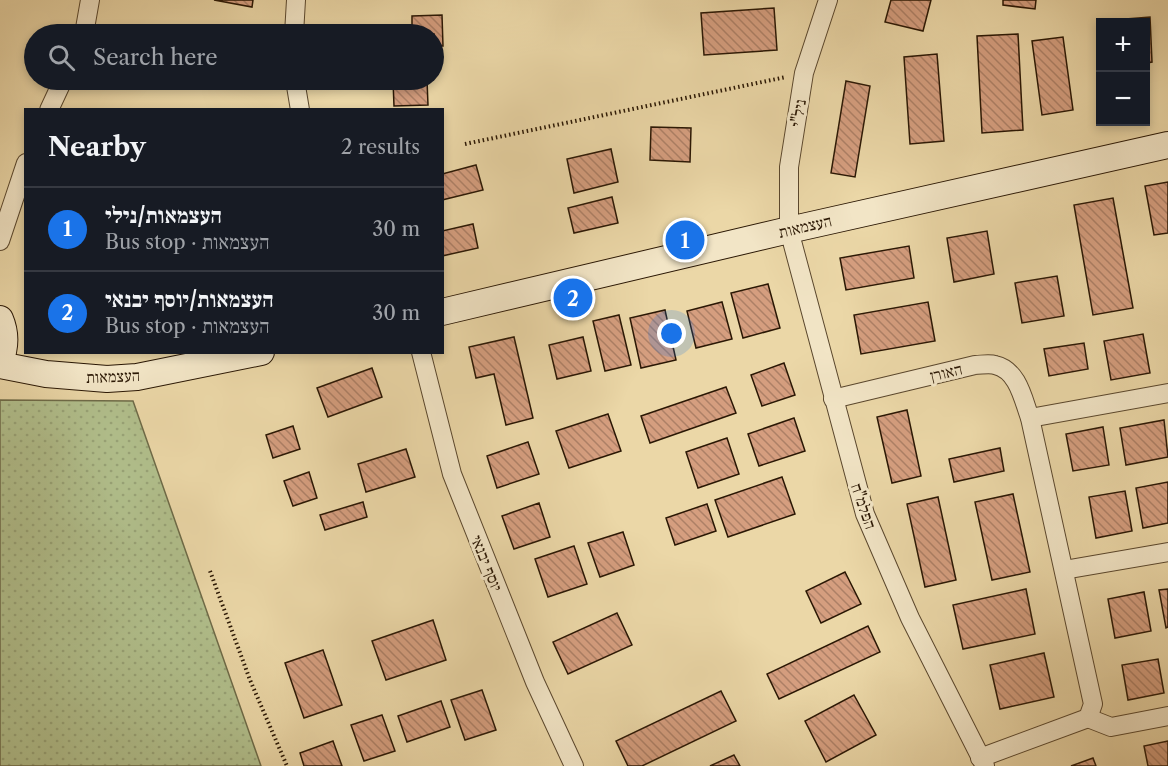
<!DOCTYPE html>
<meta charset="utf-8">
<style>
body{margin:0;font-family:"Libre Caslon Text","Frank Ruhl Libre",serif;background:#242831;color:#f1f3f6}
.controls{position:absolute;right:18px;top:18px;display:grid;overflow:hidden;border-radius:0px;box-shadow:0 3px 9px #0003}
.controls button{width:54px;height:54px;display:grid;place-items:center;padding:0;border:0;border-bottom:2px solid #363941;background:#171b24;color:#f1f3f6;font:30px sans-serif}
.you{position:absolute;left:672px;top:334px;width:21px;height:21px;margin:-15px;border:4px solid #fff;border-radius:50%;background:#1a73e8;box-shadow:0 0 0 9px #1a73e833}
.badge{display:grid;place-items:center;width:39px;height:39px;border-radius:50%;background:#1a73e8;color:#fff;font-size:20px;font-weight:700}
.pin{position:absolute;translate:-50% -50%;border:3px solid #fff;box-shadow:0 2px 6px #0006}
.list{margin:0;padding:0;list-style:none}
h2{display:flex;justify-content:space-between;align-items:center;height:78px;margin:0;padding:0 24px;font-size:26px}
h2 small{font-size:20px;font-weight:400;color:#9ea1a6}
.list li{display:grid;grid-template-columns:39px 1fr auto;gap:18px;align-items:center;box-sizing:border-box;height:84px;padding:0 24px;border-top:2px solid #363941}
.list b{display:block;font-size:22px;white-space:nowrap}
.list p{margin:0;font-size:20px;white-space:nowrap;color:#9ea1a6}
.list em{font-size:20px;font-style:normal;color:#9ea1a6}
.icon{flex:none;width:33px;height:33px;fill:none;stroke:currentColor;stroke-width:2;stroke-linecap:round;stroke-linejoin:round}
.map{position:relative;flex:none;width:1168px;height:766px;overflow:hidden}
.search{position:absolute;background:#171b24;box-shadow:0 3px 9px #0003;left:24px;top:24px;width:420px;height:66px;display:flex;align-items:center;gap:15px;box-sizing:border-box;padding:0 21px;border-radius:33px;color:#9ea1a6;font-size:22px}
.panel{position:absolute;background:#171b24;box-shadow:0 3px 9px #0003;left:24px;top:108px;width:420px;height:246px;border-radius:0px}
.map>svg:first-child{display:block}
</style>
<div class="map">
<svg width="1168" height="766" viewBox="0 0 1168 766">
<defs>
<pattern id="green-dots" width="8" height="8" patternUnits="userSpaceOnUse" patternTransform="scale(1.5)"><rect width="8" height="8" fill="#b1bf8c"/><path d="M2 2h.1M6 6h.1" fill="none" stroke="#98a377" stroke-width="1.8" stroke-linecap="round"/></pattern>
<pattern id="building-back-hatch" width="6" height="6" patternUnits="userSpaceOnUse" patternTransform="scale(1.5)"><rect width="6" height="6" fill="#d59e7f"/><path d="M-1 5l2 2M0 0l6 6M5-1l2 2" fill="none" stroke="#ad8066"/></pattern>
</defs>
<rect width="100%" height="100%" fill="#ebd7a7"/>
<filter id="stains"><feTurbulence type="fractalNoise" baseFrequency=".00333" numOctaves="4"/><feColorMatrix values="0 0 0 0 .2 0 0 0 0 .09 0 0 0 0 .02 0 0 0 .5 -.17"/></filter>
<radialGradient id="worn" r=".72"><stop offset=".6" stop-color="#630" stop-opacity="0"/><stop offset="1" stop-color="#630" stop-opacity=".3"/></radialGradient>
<path fill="url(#green-dots)" stroke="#6e6b48" stroke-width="1.5" d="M0,400L133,401L261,766H0Z"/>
<g fill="url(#building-back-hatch)" stroke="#2a1704" stroke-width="1.5">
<path d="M214,0H253L252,7Z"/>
<path d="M891,0H931L923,31L885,22Z"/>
<path d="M1003,0H1036L1035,9L1003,5Z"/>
<path d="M774,8L777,50L704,55L701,13Z"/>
<path d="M442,15L443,46H434V34H412V16Z"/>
<path d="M1150,17L1152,62L1146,63V22H1101V21Z"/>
<path d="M1018,34L1023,130L982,133L977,36Z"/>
<path d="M1063,37L1073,110L1042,115L1032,41Z"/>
<path d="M937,54L944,141L910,144L904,57Z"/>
<path d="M393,80H427L428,105L394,106Z"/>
<path d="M846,81L870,86L855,177L831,173Z"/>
<path d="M651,127L691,128L690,162L650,160Z"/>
<path d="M611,149L618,182L574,193L567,159Z"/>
<path d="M476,165L483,190L442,200V174Z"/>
<path d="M1168,182V233L1154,235L1145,186Z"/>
<path d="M612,197L618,223L574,233L568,208Z"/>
<path d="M1113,198L1133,308L1093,315L1074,205Z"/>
<path d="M473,224L478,248L442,256V231Z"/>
<path d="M987,231L994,274L954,282L947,238Z"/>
<path d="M909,246L914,278L846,290L840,258Z"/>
<path d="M1057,276L1064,316L1022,323L1015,283Z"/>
<path d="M768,284L780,328L743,338L731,293Z"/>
<path d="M722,302L732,339L696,348L687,311Z"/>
<path d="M928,302L935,341L861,354L854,315Z"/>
<path d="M665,310L676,360L641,368L630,318Z"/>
<path d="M619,315L631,365L605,371L593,321Z"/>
<path d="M1143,334L1150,373L1111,380L1104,341Z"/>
<path d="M514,337L533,418L506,425L494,374L476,378L469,347Z"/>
<path d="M583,337L591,371L557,379L549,345Z"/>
<path d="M1084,343L1088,369L1049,376L1044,349Z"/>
<path d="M784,363L795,395L762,406L751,375Z"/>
<path d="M372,368L382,397L328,417L317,388Z"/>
<path d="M726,387L736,413L650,443L641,416Z"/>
<path d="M907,410L921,476L892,483L877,417Z"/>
<path d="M608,414L621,451L569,468L556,431Z"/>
<path d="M794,418L805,451L759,466L748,434Z"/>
<path d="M1164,420L1168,457L1126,465L1120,428Z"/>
<path d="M293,426L300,449L273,458L266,435Z"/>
<path d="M1103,427L1109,465L1073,471L1066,434Z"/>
<path d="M727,438L739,474L698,488L686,452Z"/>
<path d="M528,442L539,474L497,488L487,456Z"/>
<path d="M1000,448L1004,471L954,482L949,459Z"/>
<path d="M406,449L415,477L366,492L358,464Z"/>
<path d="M309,472L317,498L293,506L284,481Z"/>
<path d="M782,477L795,514L728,537L715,500Z"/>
<path d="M1168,482V523L1143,528L1136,488Z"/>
<path d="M1125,491L1132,531L1096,538L1089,497Z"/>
<path d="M1013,494L1030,572L992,580L975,502Z"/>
<path d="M938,497L956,580L925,587L907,504Z"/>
<path d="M363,502L367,517L325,530L320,515Z"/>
<path d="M539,503L550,537L514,549L502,516Z"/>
<path d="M707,504L716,531L675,545L666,518Z"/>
<path d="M623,532L634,565L600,577L588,543Z"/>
<path d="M574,546L587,584L548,597L535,559Z"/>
<path d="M845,572L861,604L821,623L806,591Z"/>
<path d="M1026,589L1035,634L963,649L953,605Z"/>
<path d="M1168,589V627L1166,628L1159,590Z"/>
<path d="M1144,592L1151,631L1115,638L1108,599Z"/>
<path d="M617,613L632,645L568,674L553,642Z"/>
<path d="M433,620L446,660L386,680L372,641Z"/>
<path d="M868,626L880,652L779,699L767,674Z"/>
<path d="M323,650L342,705L304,718L285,663Z"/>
<path d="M1044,653L1054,697L1000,709L990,665Z"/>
<path d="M1158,659L1164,693L1128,700L1122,665Z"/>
<path d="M482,690L496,730L465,740L451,700Z"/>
<path d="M721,691L736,721L642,766H628L616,741Z"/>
<path d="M854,695L876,735L826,762L805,721Z"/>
<path d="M441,701L450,727L407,742L398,716Z"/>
<path d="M382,715L395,751L364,761L351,725Z"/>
<path d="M333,741L342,766H304L300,753Z"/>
<path d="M1168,741V766H1148L1144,746Z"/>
<path d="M734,755L740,766H710Z"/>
<path d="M1093,758L1096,766H1071Z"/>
</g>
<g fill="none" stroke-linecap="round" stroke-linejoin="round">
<defs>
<g id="street">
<path d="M828,0L804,73L789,167V230L865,514L910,618L985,766"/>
<path d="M84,34L90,0"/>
<path d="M294,34L296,0"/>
<path d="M295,80L300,110"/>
<path d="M49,110L63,80"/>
<path d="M0,241L26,163"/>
<path d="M421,352L452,474L535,682L574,766"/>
<path d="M833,399L975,365C981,365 989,363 995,365C1018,370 1023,399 1030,418L1093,704L1088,718L980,758"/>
<path d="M1030,418L1168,393"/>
<path d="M1064,570L1168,552"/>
<path d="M1088,718L1111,727L1168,716"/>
</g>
<g id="secondary">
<path d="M442,312L789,230L1168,145"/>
<path d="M0,319C6,333 6,346 0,361"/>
<path d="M0,365L46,374L107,379L137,377L261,352"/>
</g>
</defs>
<use href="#street" stroke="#5a472d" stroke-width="20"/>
<use href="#secondary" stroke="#2a1704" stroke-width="28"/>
<g stroke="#2a1704" stroke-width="4" stroke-dasharray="1.5 3" stroke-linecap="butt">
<path d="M465,144L786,77"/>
<path d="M210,571L250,680L287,766"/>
</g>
<use href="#street" stroke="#f2e5c6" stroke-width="18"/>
<use href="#secondary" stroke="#f2e5c6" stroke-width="26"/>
</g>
<g text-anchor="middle" stroke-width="6" stroke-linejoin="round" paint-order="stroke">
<g font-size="16" fill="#2a1704" stroke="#f2e5c6">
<text transform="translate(798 113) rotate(-81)" y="6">ניל"י</text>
<text transform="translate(805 226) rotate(-13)" y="6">העצמאות</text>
<text transform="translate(946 372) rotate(-13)" y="6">האורן</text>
<text transform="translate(113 376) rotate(-2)" y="6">העצמאות</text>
<text transform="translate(864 506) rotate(71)" y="6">הפלמ"ח</text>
<text transform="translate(487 563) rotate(68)" y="6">יוסף יבנאי</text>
</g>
</g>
<rect width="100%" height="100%" filter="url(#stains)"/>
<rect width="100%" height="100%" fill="url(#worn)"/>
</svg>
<div class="controls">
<button>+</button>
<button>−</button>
</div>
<div class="you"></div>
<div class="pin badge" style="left:685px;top:240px">1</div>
<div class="pin badge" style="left:573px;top:298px">2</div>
<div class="search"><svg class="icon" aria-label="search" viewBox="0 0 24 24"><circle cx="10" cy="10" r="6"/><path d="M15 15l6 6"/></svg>Search here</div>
<section class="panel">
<h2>Nearby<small>2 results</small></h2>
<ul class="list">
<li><span class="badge">1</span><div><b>העצמאות/נילי</b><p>Bus stop · העצמאות</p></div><em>30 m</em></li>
<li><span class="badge">2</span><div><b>העצמאות/יוסף יבנאי</b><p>Bus stop · העצמאות</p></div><em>30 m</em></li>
</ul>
</section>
</div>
